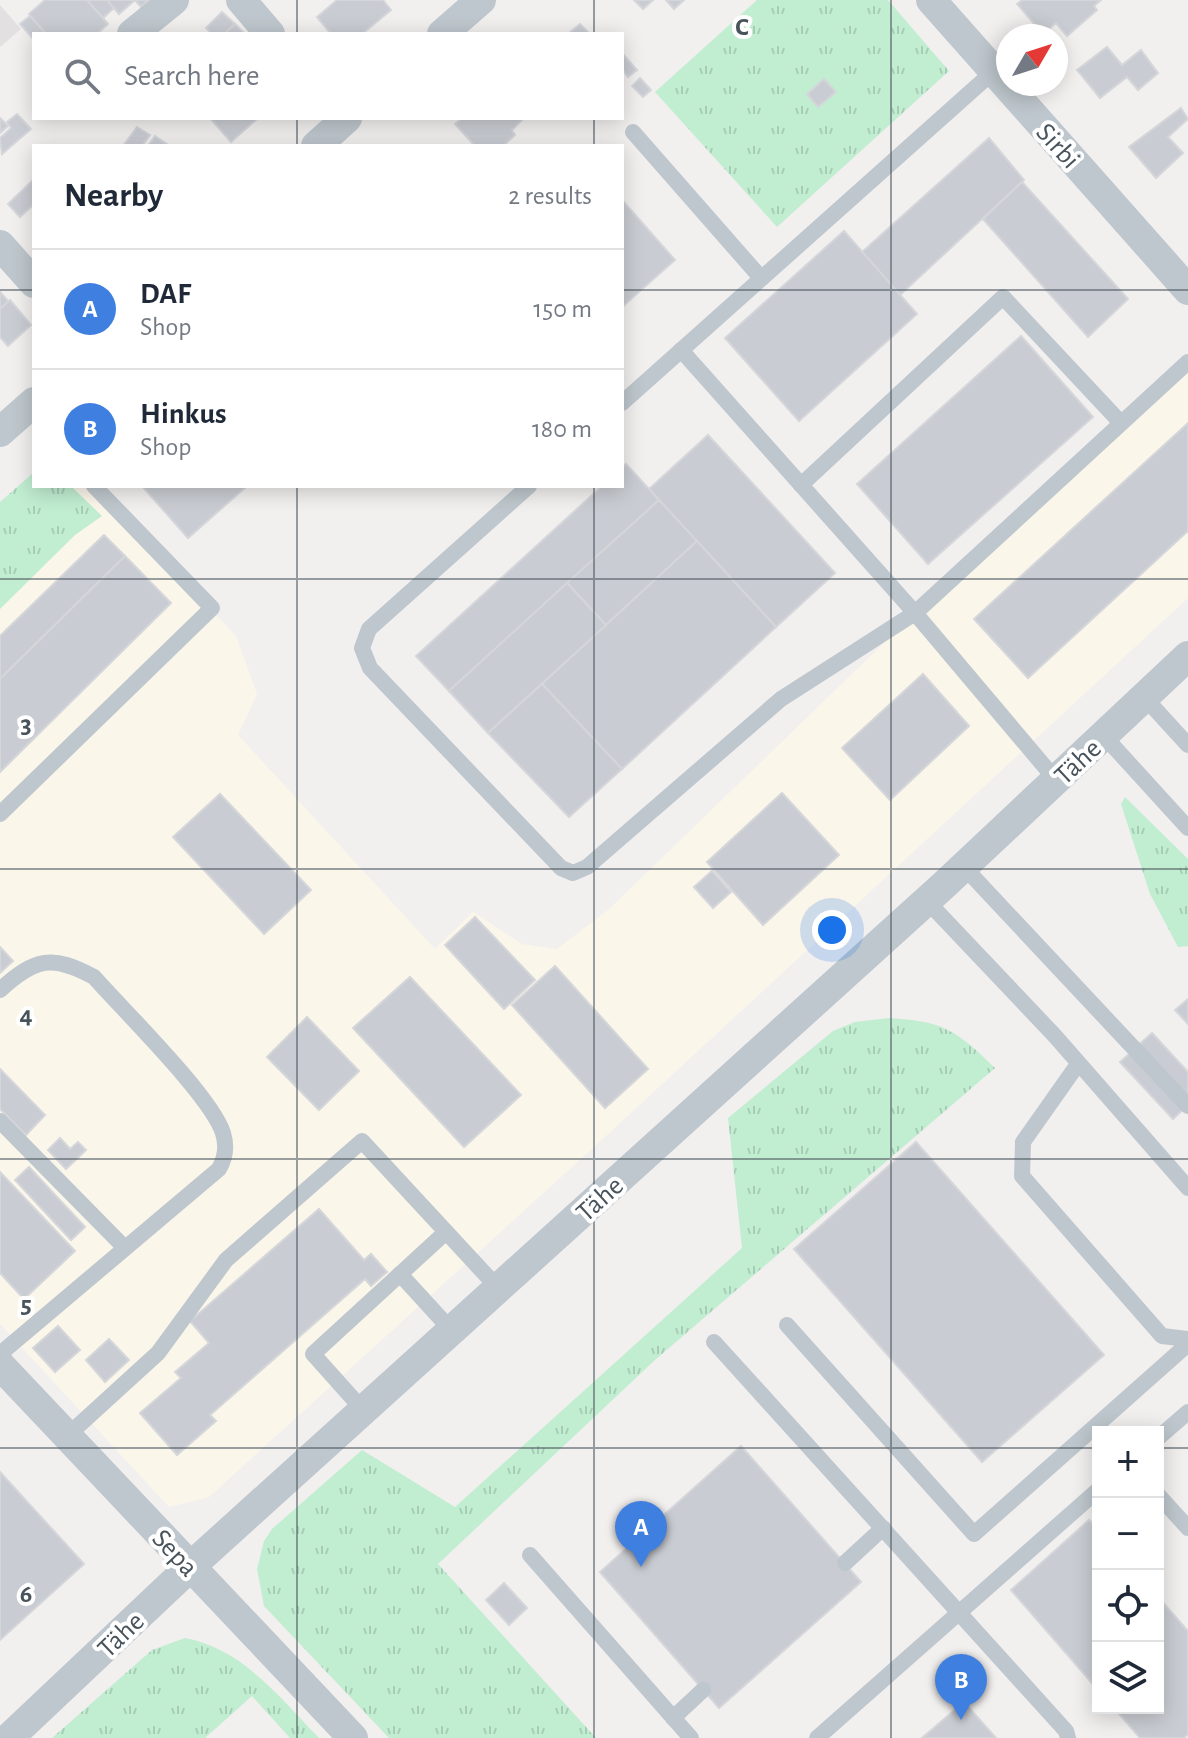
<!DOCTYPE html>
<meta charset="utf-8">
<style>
body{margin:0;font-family:"Alegreya Sans",sans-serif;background:#f6f6f7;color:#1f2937}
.controls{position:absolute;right:24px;bottom:24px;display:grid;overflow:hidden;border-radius:0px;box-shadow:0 4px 20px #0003}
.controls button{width:72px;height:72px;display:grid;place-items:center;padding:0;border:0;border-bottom:2px solid #e0e1e3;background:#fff;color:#1f2937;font:40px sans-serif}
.compass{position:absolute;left:996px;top:24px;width:72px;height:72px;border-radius:50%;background:#fff;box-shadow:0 4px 20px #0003;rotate:51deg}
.you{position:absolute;left:832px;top:930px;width:28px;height:28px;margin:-20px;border:6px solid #fff;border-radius:50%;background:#1a73e8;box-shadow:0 0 0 12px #1a73e833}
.badge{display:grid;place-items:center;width:52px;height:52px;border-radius:50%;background:#d93025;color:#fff;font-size:26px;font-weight:700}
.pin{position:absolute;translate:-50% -66px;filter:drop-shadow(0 2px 4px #0008)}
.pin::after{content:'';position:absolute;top:42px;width:28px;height:24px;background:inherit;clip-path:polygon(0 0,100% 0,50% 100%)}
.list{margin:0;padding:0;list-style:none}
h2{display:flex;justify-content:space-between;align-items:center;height:104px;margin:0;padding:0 32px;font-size:34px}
h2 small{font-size:26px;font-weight:400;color:#747a83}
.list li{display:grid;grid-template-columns:52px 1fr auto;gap:24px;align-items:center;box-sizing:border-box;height:120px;padding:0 32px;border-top:2px solid #e0e1e3}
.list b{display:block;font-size:30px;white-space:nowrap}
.list p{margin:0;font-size:26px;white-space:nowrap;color:#747a83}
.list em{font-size:26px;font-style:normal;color:#747a83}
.icon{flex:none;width:44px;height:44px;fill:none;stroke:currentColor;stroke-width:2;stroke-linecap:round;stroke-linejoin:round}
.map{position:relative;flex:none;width:1188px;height:1738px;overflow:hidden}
.search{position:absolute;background:#fff;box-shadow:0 4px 20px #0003;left:32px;top:32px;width:592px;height:88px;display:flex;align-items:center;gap:20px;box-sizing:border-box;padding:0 28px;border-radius:0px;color:#747a83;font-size:30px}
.panel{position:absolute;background:#fff;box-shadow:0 4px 20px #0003;left:32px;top:144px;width:592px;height:344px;border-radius:0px}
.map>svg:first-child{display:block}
</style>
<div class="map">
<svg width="1188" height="1738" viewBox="0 0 1188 1738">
<defs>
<pattern id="grass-tufts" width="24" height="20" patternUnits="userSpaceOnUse" patternTransform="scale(2)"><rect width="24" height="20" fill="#c1edd1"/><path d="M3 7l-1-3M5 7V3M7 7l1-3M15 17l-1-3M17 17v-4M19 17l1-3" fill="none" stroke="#a7cdb6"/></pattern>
</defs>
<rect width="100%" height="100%" fill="#f2efef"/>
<path fill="#fbf6ea" d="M1188,362V598L593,1148L209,1497L169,1507L0,1324V502L34,472V486H93L236,636L257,694L238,735L435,949L473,912L522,944L557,949L608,910L915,613Z"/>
<path fill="#e3e0e1" d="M0,5L21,29L0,47Z"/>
<g fill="url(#grass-tufts)">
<path d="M757,0H888L949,71L777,227L655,92Z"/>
<path d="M34,472V486H71L102,516L75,535L0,609V502Z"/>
<path d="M1125,797L1188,859V946L1178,947L1150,894L1121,804Z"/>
<path d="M889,1018C943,1021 956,1030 995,1068L655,1360L438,1564L596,1738H389L264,1606L257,1569L264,1541L272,1529L362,1450L455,1507L742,1248L728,1118L833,1031L855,1022Z"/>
<path d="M185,1638C243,1649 279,1697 319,1738H290L252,1696L205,1738H52L152,1650Z"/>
</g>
<g fill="#c9ccd2" stroke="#d4d6da" stroke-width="2">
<path d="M45,0H87L108,24L97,34H46L29,14Z"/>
<path d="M87,0H107L114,8L103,18Z"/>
<path d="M107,0H149L141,7L135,0L119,14Z"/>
<path d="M337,0H383L391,10L362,34H331L317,17Z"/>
<path d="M634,0H653L643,9Z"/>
<path d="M666,0H684L674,9Z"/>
<path d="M1022,0H1101L1094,6L1097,10L1067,36L1056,23L1043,34L1017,4Z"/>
<path d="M222,12L235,24L224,34H212L206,28Z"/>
<path d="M30,16L46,34H34V40L20,24Z"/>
<path d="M235,24L245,34H224Z"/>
<path d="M580,24L590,34H568Z"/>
<path d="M1107,47L1122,65L1141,50L1158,73L1138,90L1127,77L1100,98L1077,70Z"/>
<path d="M622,53L637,70L628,77L622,69Z"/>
<path d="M640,78L651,90L643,97L632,86Z"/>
<path d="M824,79L836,92L818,107L807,94Z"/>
<path d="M1181,108L1188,119L1168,137L1183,153L1156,178L1129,147Z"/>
<path d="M17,114L31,129L2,154L0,138L11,128L7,122Z"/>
<path d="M0,118L8,126L0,133Z"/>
<path d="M210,118H258L231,142Z"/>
<path d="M462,118H524L512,130L515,135L503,146H475L455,124Z"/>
<path d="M137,127L150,135L142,146H123Z"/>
<path d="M155,136L168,145L167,146H148Z"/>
<path d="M989,138L1024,180L900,295L862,252Z"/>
<path d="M34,179V204L20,217L8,204Z"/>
<path d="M1022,182L1128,299L1088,337L983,219Z"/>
<path d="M622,200L675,260L622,307Z"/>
<path d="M844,231L917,314L799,421L725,338Z"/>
<path d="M0,292L8,301L0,309Z"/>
<path d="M10,300L31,325L8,346L0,337V309Z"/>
<path d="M1021,336L1093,417L928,564L857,484Z"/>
<path d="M1188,423V531L1028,678L974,619Z"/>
<path d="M708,435L835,573L776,627L649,489Z"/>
<path d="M626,464L659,500L449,691L416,656L602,486H622V468Z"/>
<path d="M142,486H247L188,538Z"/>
<path d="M659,500L697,541L606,625L567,583Z"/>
<path d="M104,535L125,556L0,679V636Z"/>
<path d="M697,541L776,627L622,769L542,684Z"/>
<path d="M125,556L171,603L0,772V679Z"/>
<path d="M567,583L606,625L488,733L449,691Z"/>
<path d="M923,674L969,726L890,800L842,748Z"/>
<path d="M542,684L622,769L569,817L488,733Z"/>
<path d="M782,793L839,855L763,925L707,862Z"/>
<path d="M220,794L311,890L264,934L173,837Z"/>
<path d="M712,871L731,892L713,908L694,887Z"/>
<path d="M475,917L535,980L504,1009L445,945Z"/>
<path d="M0,947L13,961L0,973Z"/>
<path d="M555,966L648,1069L605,1108L512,1005Z"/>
<path d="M410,977L521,1095L464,1147L353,1028Z"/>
<path d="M1188,999V1024L1175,1010Z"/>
<path d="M307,1017L359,1071L319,1110L267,1057Z"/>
<path d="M1152,1033L1188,1072V1105L1173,1119L1120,1062Z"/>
<path d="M0,1069L45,1115L26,1135L0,1109Z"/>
<path d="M60,1138L70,1149L78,1142L86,1150L66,1169L48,1150Z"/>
<path d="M916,1142L1104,1355L982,1462L794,1249Z"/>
<path d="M29,1167L85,1227L71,1240L15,1180Z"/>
<path d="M0,1172L75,1251L24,1299L0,1273Z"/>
<path d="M319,1209L364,1260L371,1254L387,1272L371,1286L365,1279L210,1415L216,1421L177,1455L140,1413L181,1378L175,1372L209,1343L190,1321Z"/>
<path d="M58,1326L80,1350L55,1372L33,1348Z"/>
<path d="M109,1339L129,1360L105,1382L86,1360Z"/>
<path d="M741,1446L861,1582L719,1708L600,1572Z"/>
<path d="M0,1472L84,1564L0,1640Z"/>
<path d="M1089,1520L1098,1530V1690L1011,1590Z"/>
<path d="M504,1583L527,1608L509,1625L486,1600Z"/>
<path d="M1158,1597L1188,1631V1734L1184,1738H1140L1114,1708H1158Z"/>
<path d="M964,1702L996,1738H922Z"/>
</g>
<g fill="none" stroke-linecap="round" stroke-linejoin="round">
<g stroke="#bec7cd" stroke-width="16">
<path d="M633,132L761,278"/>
<path d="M681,350L915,613L1056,780"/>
<path d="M622,403L994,71"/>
<path d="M801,485L1003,297L1121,423"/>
<path d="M529,486L369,629L362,648L370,668L561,868L573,873L587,867L781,699L915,613L1188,362"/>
<path d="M1145,698L1188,745"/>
<path d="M1104,736L1188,828"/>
<path d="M0,814L212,608L94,486"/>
<path d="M964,867L1188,1106"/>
<path d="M927,901L1055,1036L1188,1188"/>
<path d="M0,990C35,958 52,954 94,977C123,1010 211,1096 223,1133C227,1146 226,1157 219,1169L0,1354"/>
<path d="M1078,1064L1023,1142L1022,1176L1162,1336L1188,1339"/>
<path d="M0,1121L125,1248"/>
<path d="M400,1274L453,1332"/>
<path d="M787,1325L974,1534L1188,1344"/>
<path d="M714,1342L1066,1731L1068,1738"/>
<path d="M364,1411L313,1354L446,1232"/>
<path d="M67,1436L158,1353L226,1260L362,1141L499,1289"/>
<path d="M1158,1438L1188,1412"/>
<path d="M1158,1495L1188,1528"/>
<path d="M530,1555L691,1738"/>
<path d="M845,1563L883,1528"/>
<path d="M673,1718L703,1690"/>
<path d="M817,1738L1098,1490"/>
</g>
<g stroke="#bec7cd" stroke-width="30">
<path d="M241,0L270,34"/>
<path d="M931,0L1188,290"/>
<path d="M132,34L174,0"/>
<path d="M442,34L481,0"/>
<path d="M316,146L347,118"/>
<path d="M0,245L34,283"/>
<path d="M0,432L34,402"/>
<path d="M0,1365L353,1738"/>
<path d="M9,1738L190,1567L944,885L1188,656"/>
</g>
</g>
<path fill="none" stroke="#48535c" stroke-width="2" stroke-opacity="0.55" d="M297,0V34M594,0V34M891,0V1738M297,118V146M594,118V146M0,290H34M622,290H1188M297,486V1738M594,486V1738M0,579H1188M0,869H1188M0,1159H1188M0,1448H1098M1158,1448H1188"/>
<g text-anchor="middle" stroke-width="8" stroke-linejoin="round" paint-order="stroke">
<g font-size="28" fill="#48535c" stroke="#fff">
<text transform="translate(1059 145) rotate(48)" y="10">Sirbi</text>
<text transform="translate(1077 761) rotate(-43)" y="10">Tähe</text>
<text transform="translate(599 1198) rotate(-42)" y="10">Tähe</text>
<text transform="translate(176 1552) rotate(47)" y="10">Sepa</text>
<text transform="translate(120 1634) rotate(-44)" y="10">Tähe</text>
</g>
</g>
<g font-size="26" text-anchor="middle" font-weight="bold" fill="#48535c" stroke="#fff" stroke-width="8" stroke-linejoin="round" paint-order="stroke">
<text x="742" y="35">C</text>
<text x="26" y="733">3</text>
<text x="26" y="1023">4</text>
<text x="26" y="1313">5</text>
<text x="26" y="1602">6</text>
</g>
</svg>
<div class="controls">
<button>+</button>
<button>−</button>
<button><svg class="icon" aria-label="locate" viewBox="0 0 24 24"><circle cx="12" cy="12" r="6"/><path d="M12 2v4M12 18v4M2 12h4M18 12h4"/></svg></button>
<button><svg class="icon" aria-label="layers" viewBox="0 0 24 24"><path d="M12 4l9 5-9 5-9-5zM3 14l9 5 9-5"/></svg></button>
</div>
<svg class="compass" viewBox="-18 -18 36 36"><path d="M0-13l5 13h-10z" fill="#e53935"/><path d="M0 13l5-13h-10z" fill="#747a83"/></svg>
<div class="you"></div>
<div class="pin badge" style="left:641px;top:1567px;background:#3f7fe0">A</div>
<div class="pin badge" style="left:961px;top:1720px;background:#3f7fe0">B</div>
<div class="search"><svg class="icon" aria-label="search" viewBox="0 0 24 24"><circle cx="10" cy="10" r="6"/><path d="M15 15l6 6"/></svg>Search here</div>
<section class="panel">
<h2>Nearby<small>2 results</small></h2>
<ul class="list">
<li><span class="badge" style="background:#3f7fe0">A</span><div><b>DAF</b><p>Shop</p></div><em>150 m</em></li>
<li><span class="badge" style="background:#3f7fe0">B</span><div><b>Hinkus</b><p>Shop</p></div><em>180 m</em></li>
</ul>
</section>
</div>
